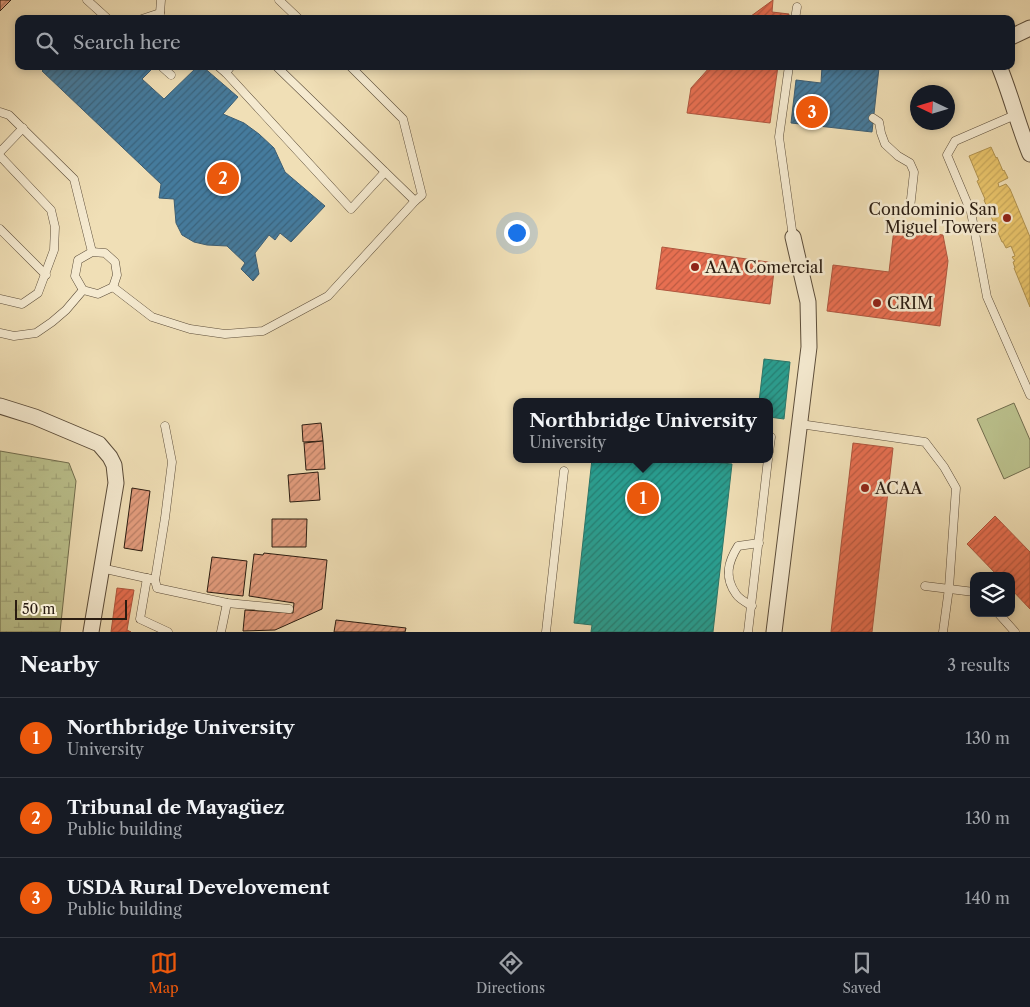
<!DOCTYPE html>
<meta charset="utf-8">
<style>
body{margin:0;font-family:"Libre Caslon Text",serif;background:#20242c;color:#f1f3f6}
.controls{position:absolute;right:15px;bottom:15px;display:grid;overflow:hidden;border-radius:10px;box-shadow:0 2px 8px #0003}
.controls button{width:45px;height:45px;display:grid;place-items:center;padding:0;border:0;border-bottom:1px solid #363941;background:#171b24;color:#f1f3f6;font:25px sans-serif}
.compass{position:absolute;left:910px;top:85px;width:45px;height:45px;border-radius:50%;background:#171b24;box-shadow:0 2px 8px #0003;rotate:274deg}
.scale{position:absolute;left:15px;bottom:12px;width:112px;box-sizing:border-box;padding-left:5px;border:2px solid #2a1c11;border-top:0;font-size:14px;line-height:18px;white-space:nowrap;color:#2a1c11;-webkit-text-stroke:4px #f5ead0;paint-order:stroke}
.you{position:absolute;left:516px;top:232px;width:18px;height:18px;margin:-12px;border:4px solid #fff;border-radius:50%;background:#1a73e8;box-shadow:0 0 0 8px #1a73e833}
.badge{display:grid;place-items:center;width:32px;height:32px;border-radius:50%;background:#ea580c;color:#fff;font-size:16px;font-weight:700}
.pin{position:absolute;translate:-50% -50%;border:2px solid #fff;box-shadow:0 1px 5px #0006}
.popup{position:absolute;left:513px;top:398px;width:260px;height:65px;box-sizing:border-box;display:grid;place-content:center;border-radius:10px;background:#171b24;filter:drop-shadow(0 1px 4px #0005);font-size:16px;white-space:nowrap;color:#9ea1a6}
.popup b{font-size:19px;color:#f1f3f6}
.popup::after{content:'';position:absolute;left:50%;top:100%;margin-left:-10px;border:10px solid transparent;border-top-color:#171b24}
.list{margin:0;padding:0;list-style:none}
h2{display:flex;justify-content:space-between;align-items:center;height:65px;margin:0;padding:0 20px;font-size:21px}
h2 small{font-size:16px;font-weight:400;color:#9ea1a6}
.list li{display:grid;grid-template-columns:32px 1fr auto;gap:15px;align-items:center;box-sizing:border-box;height:80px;padding:0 20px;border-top:1px solid #363941}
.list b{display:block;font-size:19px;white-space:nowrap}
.list p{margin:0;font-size:16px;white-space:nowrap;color:#9ea1a6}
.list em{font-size:16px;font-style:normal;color:#9ea1a6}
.icon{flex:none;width:28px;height:28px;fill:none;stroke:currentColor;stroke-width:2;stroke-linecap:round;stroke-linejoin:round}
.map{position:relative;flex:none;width:1030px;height:632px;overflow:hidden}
.search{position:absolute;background:#171b24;box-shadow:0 2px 8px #0003;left:15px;right:15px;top:15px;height:55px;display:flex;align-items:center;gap:12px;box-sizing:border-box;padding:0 18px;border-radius:10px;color:#9ea1a6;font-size:19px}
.sheet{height:305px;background:#171b24}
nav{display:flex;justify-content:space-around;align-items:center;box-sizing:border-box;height:70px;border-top:1px solid #363941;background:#171b24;font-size:14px;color:#9ea1a6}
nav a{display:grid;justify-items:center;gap:2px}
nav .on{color:#ea580c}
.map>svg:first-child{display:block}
</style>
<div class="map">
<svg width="1030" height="632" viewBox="0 0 1030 632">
<defs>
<pattern id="wetland-marsh" width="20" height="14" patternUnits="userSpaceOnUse" patternTransform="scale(1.25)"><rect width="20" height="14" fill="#bbc18d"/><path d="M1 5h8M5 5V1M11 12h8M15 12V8" fill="none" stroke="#a1a579"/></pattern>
<pattern id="homes-hatch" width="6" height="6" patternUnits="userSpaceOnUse" patternTransform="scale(1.25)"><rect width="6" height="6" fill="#e9c46a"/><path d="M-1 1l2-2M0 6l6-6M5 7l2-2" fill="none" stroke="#c8a85b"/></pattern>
<pattern id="shops-hatch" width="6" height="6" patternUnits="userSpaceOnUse" patternTransform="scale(1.25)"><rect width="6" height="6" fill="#e76f51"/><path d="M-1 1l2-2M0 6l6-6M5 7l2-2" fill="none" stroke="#bb5a42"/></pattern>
<pattern id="schools-hatch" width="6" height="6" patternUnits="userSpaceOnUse" patternTransform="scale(1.25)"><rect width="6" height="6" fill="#2a9d8f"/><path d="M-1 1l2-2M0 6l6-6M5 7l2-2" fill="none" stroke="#247f73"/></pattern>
<pattern id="public-hatch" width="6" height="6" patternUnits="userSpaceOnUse" patternTransform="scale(1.25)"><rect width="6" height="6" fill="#457b9d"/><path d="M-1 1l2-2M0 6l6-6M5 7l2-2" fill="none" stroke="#3a647f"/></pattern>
<pattern id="building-hatch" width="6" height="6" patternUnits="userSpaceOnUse" patternTransform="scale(1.25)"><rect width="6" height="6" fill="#e39d7e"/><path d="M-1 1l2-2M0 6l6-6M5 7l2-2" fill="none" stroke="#b87f66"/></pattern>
</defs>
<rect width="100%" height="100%" fill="#f0dfb6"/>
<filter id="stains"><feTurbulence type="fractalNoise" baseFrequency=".004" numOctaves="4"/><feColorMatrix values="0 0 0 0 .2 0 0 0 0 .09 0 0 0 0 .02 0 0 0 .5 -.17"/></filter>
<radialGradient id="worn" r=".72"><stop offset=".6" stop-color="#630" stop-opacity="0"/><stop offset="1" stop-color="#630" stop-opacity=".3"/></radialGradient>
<path fill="#bbc18d" stroke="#726e4f" d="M1014,403L1030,440V467L1004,479L977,419Z"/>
<path fill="url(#wetland-marsh)" stroke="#726e4f" d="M0,451L69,463L76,481L60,632H0Z"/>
<path fill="url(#homes-hatch)" stroke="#b0924f" d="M991,147L996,158L997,157L1003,171L1004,170L1008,178L998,183L999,187L1006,184L1010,189L1030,237V307L1014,268H1015L1013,262L1015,261L1012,257L1015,256L1011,246L1006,248L1003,242H1002L984,200L985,199L977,181L979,180L969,156Z"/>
<g fill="url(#shops-hatch)" stroke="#ae563e">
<path d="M773,0L772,12L789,14L788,19H747Z"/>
<path d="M709,66H778L770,123L687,113L691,88L710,67Z"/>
<path d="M894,229L943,235L948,261L940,326L827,311L833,265L889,272Z"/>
<path d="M662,247L775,263L770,304L656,289Z"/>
<path d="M853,443L893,448L872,632H831Z"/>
<path d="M995,516L1030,552V609L1011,589V576H998L967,544Z"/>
<path d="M117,588L134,590L127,630L131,632H111Z"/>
</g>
<g fill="url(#schools-hatch)" stroke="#2a7669">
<path d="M764,359L790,362L784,419L769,417V402H759Z"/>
<path d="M592,459H712V462L732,464L713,632H591L592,625L574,623Z"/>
</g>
<g fill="url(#public-hatch)" stroke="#3d5e73">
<path d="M47,66H149L152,69L142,79L164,99L198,66H202L238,97L223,114L244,123L259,134L274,148L285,172L325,206L291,242L280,233L275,240L269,235L255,253L259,274L253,281L241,269L245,263L227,246L207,245L194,242L182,235L176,223L174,199L159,198L161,184L42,71Z"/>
<path d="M822,66H865L879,68L872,132L791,123L796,80L821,83Z"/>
</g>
<g fill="url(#building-hatch)" stroke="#2a1c11">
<path d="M0,0H11L0,11Z"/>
<path d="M321,423L323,441L303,442L302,425Z"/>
<path d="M323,441L325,469L306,470L304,443Z"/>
<path d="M318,472L320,500L290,502L288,475Z"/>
<path d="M132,488L150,491L142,551L124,548Z"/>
<path d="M272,519H307L306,547H272Z"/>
<path d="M264,553L327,560L322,609L275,630L243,631L245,610L293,613L294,603L249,596L254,554L263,555Z"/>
<path d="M212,557L247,561L243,596L207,592Z"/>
<path d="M336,620L406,628L405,632H334Z"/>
</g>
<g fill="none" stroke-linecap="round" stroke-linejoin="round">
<defs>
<g id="service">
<path d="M87,0L108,19"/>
<path d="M279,0L299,19"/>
<path d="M160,13L161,0"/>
<path d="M142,19L160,13"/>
<path d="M795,19L797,7"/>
<path d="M161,66L171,75"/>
<path d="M218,66L226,73L231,66"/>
<path d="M276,66L415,201L422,195L403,119L350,66"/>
<path d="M789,66L779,137L793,237"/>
<path d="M226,73L351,209L385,172"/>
<path d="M0,112L9,115L74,179L92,252"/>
<path d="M1015,115L955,141L947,155L971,212L987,297L1030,395"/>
<path d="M873,118L879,122L881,133L885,144L898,156L910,163L914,172L910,208"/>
<path d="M0,152L23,128"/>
<path d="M0,156L51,210L55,227L54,250L38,293L22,304L0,299"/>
<path d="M0,229L46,275"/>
<path d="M92,252L105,253L115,262L117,275L113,287L98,294L83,290L75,276L78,260Z"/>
<path d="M113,287L152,317L190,329L225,334L263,331L328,296L415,201"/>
<path d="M0,333L14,336L36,333L52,322L66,310L83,290"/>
<path d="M800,424L925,442L944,467L956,488L949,588L943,632"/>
<path d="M769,452L771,437"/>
<path d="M101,568L155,580L157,588L227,603L289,609"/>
<path d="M147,578L140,619L168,632"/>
<path d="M155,580L165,518L172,462L165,426"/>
<path d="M925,586L974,592"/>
<path d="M752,606C747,603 739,599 736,594C724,577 728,562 738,546L759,543"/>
<path d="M998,613L1015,632"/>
<path d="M221,632L227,603"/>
<path d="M546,632L564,471"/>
<path d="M748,632L768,459"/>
</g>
<g id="minor">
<path d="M1011,37L1030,28"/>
<path d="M999,66C1011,95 1018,125 1030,154"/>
<path d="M0,406L35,417L99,444L110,457L114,465L116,483L91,632"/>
<path d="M774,632L809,347L808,302L793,237"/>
</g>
</defs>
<use href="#service" stroke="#5c4d3a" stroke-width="9"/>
<use href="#minor" stroke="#5c4d3a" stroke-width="17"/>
<use href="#service" stroke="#f5ead0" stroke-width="8"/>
<use href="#minor" stroke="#f5ead0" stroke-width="15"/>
</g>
<g fill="#8f2418" stroke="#f5ead0" stroke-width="2">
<circle cx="1007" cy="218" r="5"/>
<circle cx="695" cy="267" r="5"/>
<circle cx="877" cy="303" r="5"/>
<circle cx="865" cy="488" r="5"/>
</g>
<g text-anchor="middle" stroke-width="5" stroke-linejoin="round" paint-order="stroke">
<g font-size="16" fill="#2a1c11" stroke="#f5ead0" text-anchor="start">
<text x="997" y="215" text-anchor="end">Condominio San<tspan x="997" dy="18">Miguel Towers</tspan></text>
<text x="705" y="273">AAA Comercial</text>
<text x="887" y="309">CRIM</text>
<text x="875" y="494">ACAA</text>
</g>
</g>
<rect width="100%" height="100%" filter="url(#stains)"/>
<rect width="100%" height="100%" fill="url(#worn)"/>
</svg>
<div class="controls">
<button><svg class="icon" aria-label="layers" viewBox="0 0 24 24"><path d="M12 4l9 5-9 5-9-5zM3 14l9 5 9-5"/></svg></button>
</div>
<svg class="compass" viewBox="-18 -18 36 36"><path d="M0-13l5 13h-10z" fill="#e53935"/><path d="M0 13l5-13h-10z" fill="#9ea1a6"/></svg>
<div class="scale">50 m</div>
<div class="you"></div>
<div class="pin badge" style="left:643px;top:498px">1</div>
<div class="popup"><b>Northbridge University</b>University</div>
<div class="pin badge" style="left:223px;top:178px">2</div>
<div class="pin badge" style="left:812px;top:112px">3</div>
<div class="search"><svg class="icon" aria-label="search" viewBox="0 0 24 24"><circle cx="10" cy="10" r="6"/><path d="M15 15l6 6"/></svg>Search here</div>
</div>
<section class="sheet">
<h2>Nearby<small>3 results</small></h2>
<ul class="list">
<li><span class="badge">1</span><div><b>Northbridge University</b><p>University</p></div><em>130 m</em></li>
<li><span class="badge">2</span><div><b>Tribunal de Mayagüez</b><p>Public building</p></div><em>130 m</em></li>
<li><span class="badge">3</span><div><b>USDA Rural Develovement</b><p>Public building</p></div><em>140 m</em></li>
</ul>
</section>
<nav>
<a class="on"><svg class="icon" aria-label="map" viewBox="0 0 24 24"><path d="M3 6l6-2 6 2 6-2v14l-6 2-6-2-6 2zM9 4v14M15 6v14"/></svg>Map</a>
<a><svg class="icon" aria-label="directions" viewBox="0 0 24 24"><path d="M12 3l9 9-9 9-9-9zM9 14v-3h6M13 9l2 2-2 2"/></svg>Directions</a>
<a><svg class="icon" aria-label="saved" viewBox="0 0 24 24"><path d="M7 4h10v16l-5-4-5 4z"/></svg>Saved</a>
</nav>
